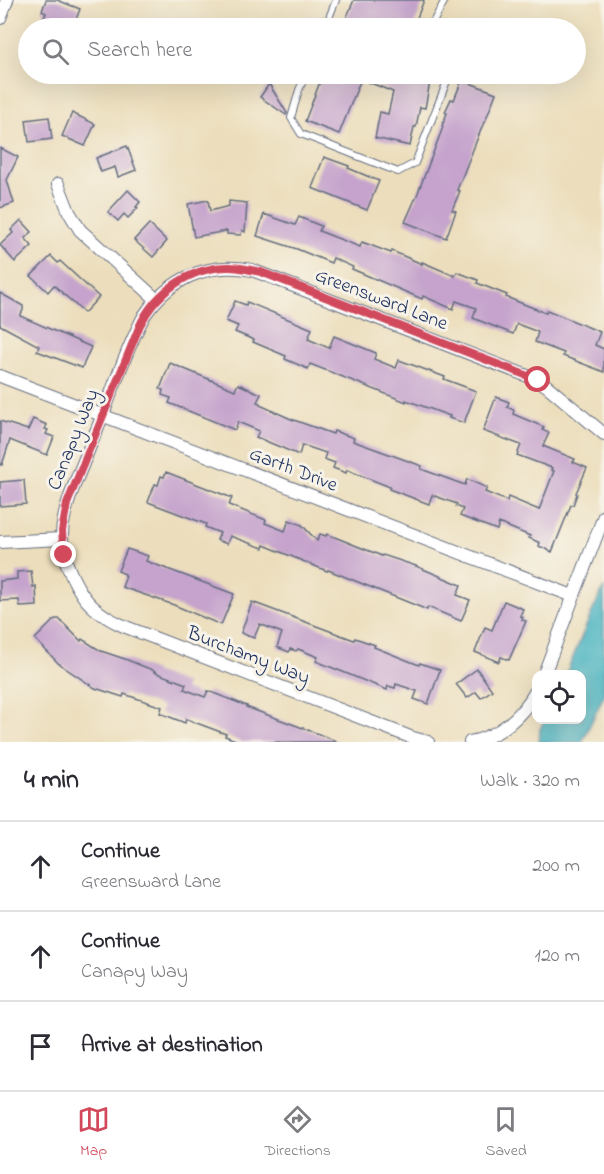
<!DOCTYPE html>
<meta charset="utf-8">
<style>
body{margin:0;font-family:"Indie Flower",sans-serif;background:#f2f2f3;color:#2b2b33}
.controls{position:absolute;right:18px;bottom:18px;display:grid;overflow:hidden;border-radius:12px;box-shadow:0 6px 24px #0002}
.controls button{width:54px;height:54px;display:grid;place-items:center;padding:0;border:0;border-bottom:2px solid #e1e1e2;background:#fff;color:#2b2b33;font:30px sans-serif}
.stop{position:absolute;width:18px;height:18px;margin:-14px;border:4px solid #d1495b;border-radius:50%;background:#fff}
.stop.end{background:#d1495b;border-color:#fff;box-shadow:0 2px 6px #0008}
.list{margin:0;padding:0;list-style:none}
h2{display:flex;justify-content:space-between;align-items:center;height:78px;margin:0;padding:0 24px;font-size:26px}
h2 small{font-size:20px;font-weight:400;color:#7c7c81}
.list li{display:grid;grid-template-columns:39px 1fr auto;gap:18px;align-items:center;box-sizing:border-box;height:90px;padding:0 24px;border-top:2px solid #e1e1e2}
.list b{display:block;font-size:22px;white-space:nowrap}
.list p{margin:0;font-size:20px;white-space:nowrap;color:#7c7c81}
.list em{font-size:20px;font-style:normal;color:#7c7c81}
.icon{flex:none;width:33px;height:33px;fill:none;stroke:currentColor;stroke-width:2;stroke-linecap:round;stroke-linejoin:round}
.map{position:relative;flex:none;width:604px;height:742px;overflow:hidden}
.search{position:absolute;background:#fff;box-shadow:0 6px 24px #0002;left:18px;right:18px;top:18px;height:66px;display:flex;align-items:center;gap:15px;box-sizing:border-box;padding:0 21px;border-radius:33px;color:#7c7c81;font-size:22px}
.sheet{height:348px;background:#fff}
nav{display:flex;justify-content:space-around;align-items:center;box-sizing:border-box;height:84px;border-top:2px solid #e1e1e2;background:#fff;font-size:16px;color:#7c7c81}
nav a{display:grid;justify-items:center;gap:3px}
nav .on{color:#d1495b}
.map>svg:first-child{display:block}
</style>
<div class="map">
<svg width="604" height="742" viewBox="0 0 604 742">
<rect width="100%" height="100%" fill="#f7f3e8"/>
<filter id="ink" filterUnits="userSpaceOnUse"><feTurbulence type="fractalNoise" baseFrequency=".0167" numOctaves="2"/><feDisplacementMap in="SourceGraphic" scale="12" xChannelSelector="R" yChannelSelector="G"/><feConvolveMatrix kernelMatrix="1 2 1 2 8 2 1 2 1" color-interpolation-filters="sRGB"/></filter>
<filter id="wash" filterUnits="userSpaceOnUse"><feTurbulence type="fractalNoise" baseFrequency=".008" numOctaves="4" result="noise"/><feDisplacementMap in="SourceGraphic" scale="24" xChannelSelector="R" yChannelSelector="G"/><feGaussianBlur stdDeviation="1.35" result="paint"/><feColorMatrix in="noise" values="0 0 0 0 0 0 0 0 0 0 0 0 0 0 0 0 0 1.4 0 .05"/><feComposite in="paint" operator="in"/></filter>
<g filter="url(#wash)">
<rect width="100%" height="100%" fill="#ecdebc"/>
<path fill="#44b2c0" stroke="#30708f" stroke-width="1.5" d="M604,587V695L582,742H539L540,729L545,720H582V674H566L592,612Z"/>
<g id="blocks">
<g fill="#c5a3cc">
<path d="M46,0H57L80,9L73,28H40L46,13L42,11Z"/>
<path d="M354,0H424L413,28H342Z"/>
<path d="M323,74H385L430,82L425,108L420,107L416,127H414L410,146L375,138L380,112L388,114L393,92L361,79L339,134L305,121Z"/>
<path d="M462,80L496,93L485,122H484L457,190L460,191L452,210L456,211L446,238L405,222L417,195L443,127L442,126L447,113L445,112L451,99L454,100Z"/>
<path d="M269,84L287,113L286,115L260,97Z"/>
<path d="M72,113L95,124L85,146L62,136Z"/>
<path d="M49,117L52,139L29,142L26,120Z"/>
<path d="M127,146L136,170L118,177L115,167L101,172L96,158Z"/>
<path d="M0,148L18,157L7,180L14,203L0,208Z"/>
<path d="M324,157L349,166L348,168L379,181L367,210L312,188Z"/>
<path d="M128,190L140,202L136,207L138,208L128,218L124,214L118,221L108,212Z"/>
<path d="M208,200L210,211L229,206V201L247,203L245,232L242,230L241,235L227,234V231L194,237L188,204Z"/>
<path d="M264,214L295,225L299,217L321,226L319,231L360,247L362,242L391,253L392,251L422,264V262L455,276L457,272L478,280L477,283L507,295L506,297L546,313L547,310L600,332L595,345L604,349V372L563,356L564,353L535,342L538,332L517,324L513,334L473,318L476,308L456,301L453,309L423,296L422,299L352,269L353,267L333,258L331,263L297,249L257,236Z"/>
<path d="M21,220L32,232L25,238L32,246L15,262L0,245L13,233L11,230Z"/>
<path d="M149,224L167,241L153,257L134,240Z"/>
<path d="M51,256L58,263L60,261L99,297L84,313L54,285L48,292L31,276Z"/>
<path d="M0,293L23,306V310L20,316L91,347L82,368L37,351L39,346L0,325Z"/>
<path d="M235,301L246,305L247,302L312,329L308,339L329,348L334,336L376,353L374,359L396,368L399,360L445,377L444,379L476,391L464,423L449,418L450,416L406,400V402L310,364L308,369L285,359L286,356L253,342L254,340L235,332L238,326L226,321Z"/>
<path d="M170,363L235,390L238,384L261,394L257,402L260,403V405L291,419L333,434L334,431L354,438L353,441L422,466L421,469L465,485L467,479L487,488L485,492L507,501L508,497L539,510L554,471L551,470L552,468L517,455L521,445L483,431L496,397L509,402L507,407L514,410L513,414L544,427L542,430L549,433L543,446L575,459L573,462L587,468L576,493L577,494L573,505H571L552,552L539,546L540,543L529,538L530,536L499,523L497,530L460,516L463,509L456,506L457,504L432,495L429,504L389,489L390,487L347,470L346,473L333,468L335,463L324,459L326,453L302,445L299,455L256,437L259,431L238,422L235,430L169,403L171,398L162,395L163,390L160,389Z"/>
<path d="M33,419L47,425L45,429L48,430L46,434L54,437L47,455L10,440L2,465H0V421L28,430Z"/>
<path d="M166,472L232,498L229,505L266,520L265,523L285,531L289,520L302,525L317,541L320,534L326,536L327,534L382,556L383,555L416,566L461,585L457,595L470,600L461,621L428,607L427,610L420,607L328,570L327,571L264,545L263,548L230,536L227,544L217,540L220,533L205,527L206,524L148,502L155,484L158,485L161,476L164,477Z"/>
<path d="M24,480L26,504L0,506V482Z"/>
<path d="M127,549L148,556L146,561L234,594L221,625L174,605L122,587L126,576H125V574L118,571Z"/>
<path d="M31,571L33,587L36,586L37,606L20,607L19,600L0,601V581L17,579V572Z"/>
<path d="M504,601L523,609L520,616L523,617L522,620L526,621L509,660L501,657L499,662L475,652L485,627L492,630Z"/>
<path d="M252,602L354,640L355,638L375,645L374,647L419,665L420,663L440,670L428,704L414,699L417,691L396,684L395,688L388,686L387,690L316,661L318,657L298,649L296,651L290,649L289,652L277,647L282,633L260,624L254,638L241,633Z"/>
<path d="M55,619H59L81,641L82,639L101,651L125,659L155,671L154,672L186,684L184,689L205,697L208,691L247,706L246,707L311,731L336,741L335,742H241L225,736L226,734L186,719L185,723L160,713L162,707L124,694L123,697L95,688L59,664L35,639Z"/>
<path d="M477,669L492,690L481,698L476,692L467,698L456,684Z"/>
</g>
</g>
</g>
<g filter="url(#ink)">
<use href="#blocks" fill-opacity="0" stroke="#646c7f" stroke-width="1.5"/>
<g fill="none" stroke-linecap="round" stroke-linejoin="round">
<defs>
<g id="service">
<path d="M325,28L336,0"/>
<path d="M430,28L445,0"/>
<path d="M306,74L299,90L291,118L301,134L398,172L415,163L447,81L440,74"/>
</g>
<g id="minor">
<path d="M0,18L7,0"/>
<path d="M58,184L69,212L80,230L156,299"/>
<path d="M0,376L573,596"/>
<path d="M0,542L62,539"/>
<path d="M544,674L604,516"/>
<path d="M428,742L413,738L126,627C107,619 90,608 80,591C54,548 59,522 77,478C85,459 92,441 100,422C114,387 126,350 144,316C169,279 207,261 252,270L538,380L547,386L604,434"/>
<path d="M470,742C499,737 522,716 536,691"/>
</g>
</defs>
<use href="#service" stroke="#646c7f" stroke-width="8"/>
<use href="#minor" stroke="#646c7f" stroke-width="14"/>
<use href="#service" stroke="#fff" stroke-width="6"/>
<use href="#minor" stroke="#fff" stroke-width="12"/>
</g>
</g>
<g fill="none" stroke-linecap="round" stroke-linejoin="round" filter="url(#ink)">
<path stroke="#d1495b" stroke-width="8" d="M64,555L62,531L67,504L140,325C156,292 190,267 229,267C240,267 250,270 261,272L538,380"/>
</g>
<g text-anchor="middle" stroke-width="6" stroke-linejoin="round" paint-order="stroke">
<g font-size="20" fill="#1b2f5e" stroke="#f7f3e8">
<text transform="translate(382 298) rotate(21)" y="7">Greensward Lane</text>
<text transform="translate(72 439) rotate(-68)" y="7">Canapy Way</text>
<text transform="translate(294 468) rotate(21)" y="7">Garth Drive</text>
<text transform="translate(249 654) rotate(21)" y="7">Burchamy Way</text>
</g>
</g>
</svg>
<div class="controls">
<button><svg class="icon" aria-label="locate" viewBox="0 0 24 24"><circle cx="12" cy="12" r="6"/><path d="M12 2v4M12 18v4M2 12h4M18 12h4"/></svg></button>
</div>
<div class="stop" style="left:538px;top:380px"></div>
<div class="stop end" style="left:64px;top:555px"></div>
<div class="search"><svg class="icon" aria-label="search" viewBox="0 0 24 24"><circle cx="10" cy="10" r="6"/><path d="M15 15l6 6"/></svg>Search here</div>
</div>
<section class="sheet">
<h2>4 min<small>Walk · 320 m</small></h2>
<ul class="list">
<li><svg class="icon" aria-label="ahead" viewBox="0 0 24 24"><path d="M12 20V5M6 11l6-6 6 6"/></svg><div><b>Continue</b><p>Greensward Lane</p></div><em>200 m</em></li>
<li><svg class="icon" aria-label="ahead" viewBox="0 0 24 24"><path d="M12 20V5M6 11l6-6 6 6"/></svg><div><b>Continue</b><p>Canapy Way</p></div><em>120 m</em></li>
<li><svg class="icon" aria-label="arrive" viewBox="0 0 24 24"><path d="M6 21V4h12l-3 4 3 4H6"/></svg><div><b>Arrive at destination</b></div></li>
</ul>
</section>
<nav>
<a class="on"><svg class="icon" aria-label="map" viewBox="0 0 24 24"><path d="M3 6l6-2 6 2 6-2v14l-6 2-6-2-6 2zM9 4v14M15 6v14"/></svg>Map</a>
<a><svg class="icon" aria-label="directions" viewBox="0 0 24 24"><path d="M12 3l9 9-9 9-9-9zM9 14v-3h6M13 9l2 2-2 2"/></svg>Directions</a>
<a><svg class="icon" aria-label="saved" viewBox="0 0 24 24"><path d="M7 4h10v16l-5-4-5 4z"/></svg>Saved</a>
</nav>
